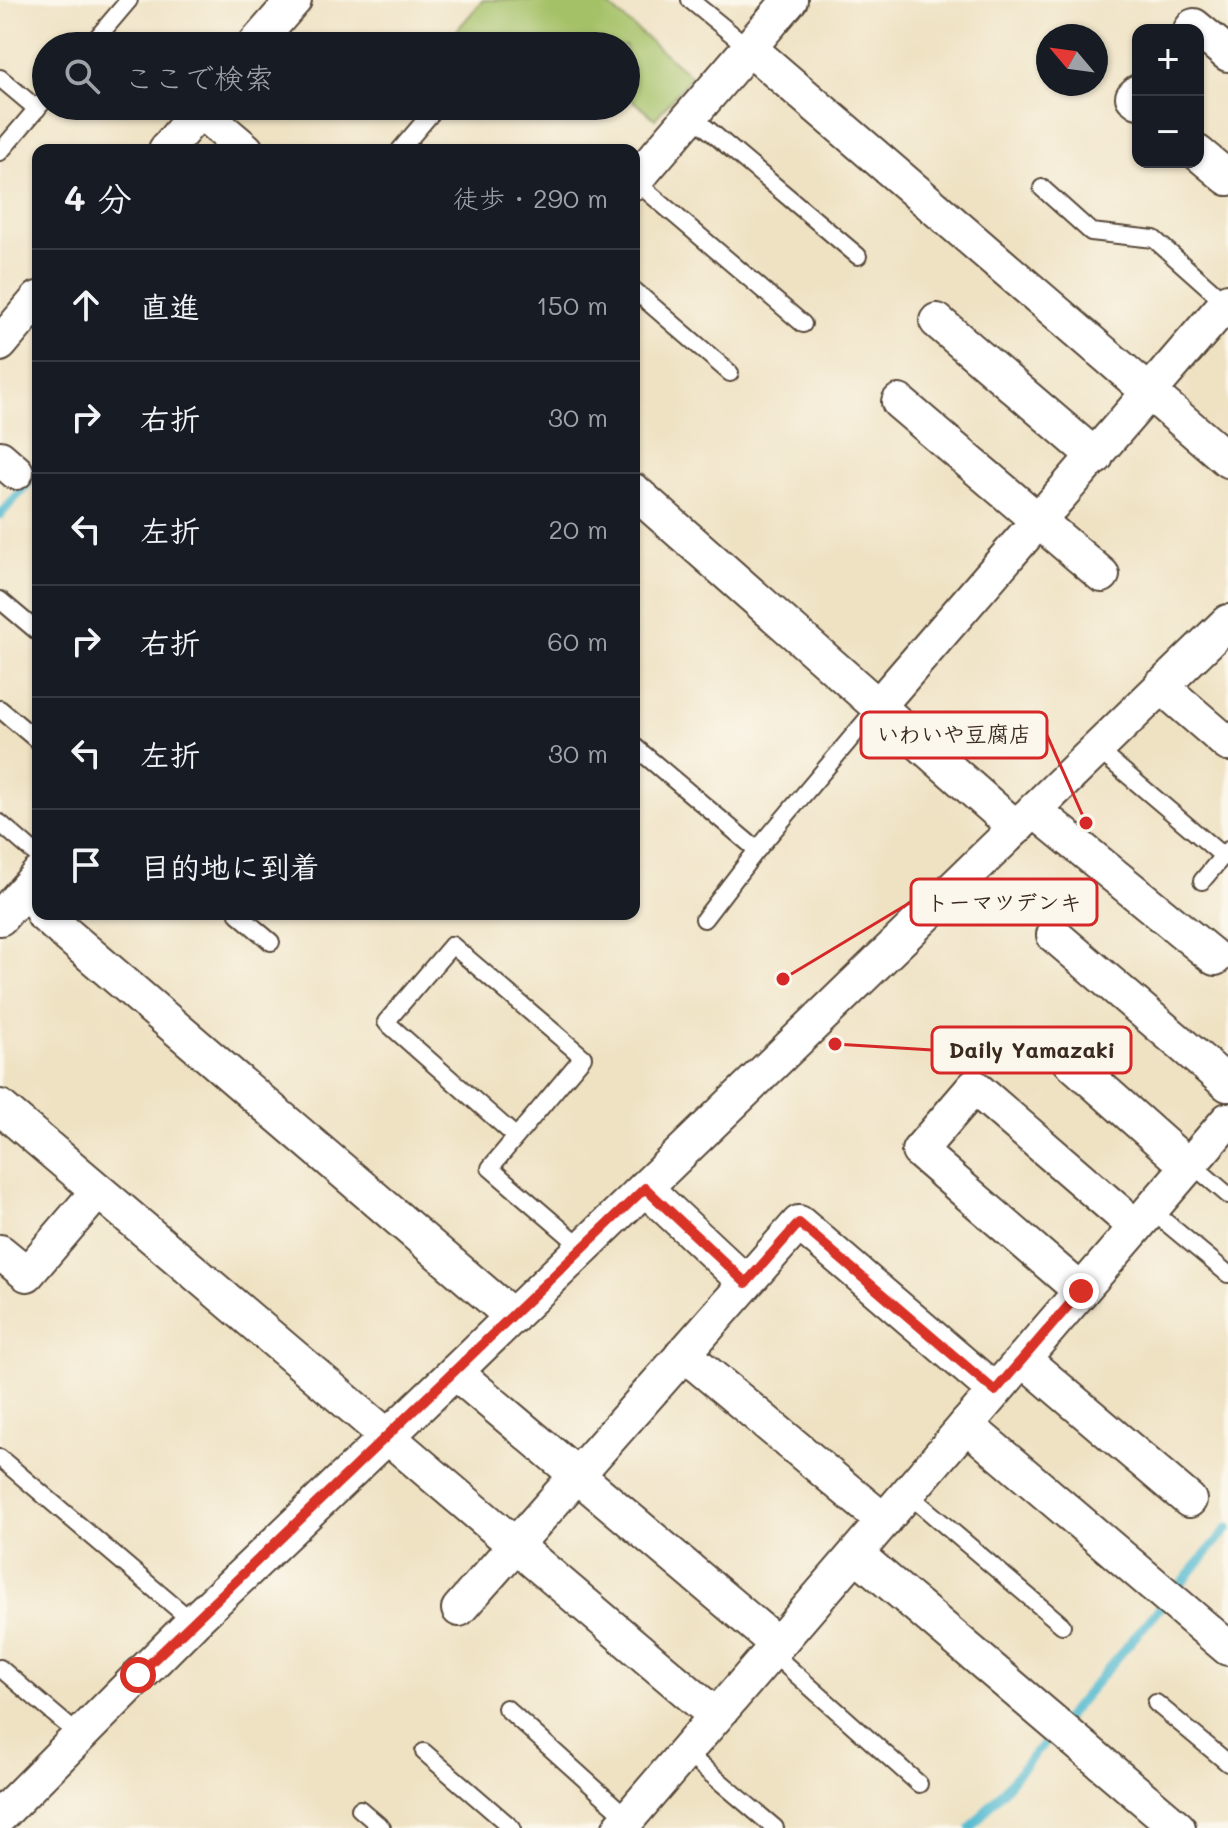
<!DOCTYPE html>
<html lang="ja">
<meta charset="utf-8">
<style>
body{margin:0;font-family:Mali,"Klee One",sans-serif;background:#242831;color:#f1f3f6}
.controls{position:absolute;right:24px;top:24px;display:grid;overflow:hidden;border-radius:16px;box-shadow:0 2px 6px #0004}
.controls button{width:72px;height:72px;display:grid;place-items:center;padding:0;border:0;border-bottom:2px solid #363941;background:#171b24;color:#f1f3f6;font:40px sans-serif}
.compass{position:absolute;left:1036px;top:24px;width:72px;height:72px;border-radius:50%;background:#171b24;box-shadow:0 2px 6px #0004;rotate:299deg}
.stop{position:absolute;width:24px;height:24px;margin:-18px;border:6px solid #d93025;border-radius:50%;background:#fff}
.stop.end{background:#d93025;border-color:#fff;box-shadow:0 2px 8px #0008}
.list{margin:0;padding:0;list-style:none}
h2{display:flex;justify-content:space-between;align-items:center;height:104px;margin:0;padding:0 32px;font-size:34px}
h2 small{font-size:26px;font-weight:400;color:#9ea1a6}
.list li{display:grid;grid-template-columns:52px 1fr auto;gap:24px;align-items:center;box-sizing:border-box;height:112px;padding:0 32px;border-top:2px solid #363941}
.list b{display:block;font-size:30px;white-space:nowrap}
.list em{font-size:26px;font-style:normal;color:#9ea1a6}
.icon{flex:none;width:44px;height:44px;fill:none;stroke:currentColor;stroke-width:2;stroke-linecap:round;stroke-linejoin:round}
.map{position:relative;flex:none;width:1228px;height:1828px;overflow:hidden}
.search{position:absolute;background:#171b24;box-shadow:0 2px 6px #0004;left:32px;top:32px;width:608px;height:88px;display:flex;align-items:center;gap:20px;box-sizing:border-box;padding:0 28px;border-radius:44px;color:#9ea1a6;font-size:30px}
.panel{position:absolute;background:#171b24;box-shadow:0 2px 6px #0004;left:32px;top:144px;width:608px;height:776px;border-radius:16px}
.map>svg:first-child{display:block}
</style>
<div class="map">
<svg width="1228" height="1828" viewBox="0 0 1228 1828">
<rect width="100%" height="100%" fill="#fbf7ec"/>
<filter id="ink" filterUnits="userSpaceOnUse"><feTurbulence type="fractalNoise" baseFrequency=".0125" numOctaves="2"/><feDisplacementMap in="SourceGraphic" scale="16" xChannelSelector="R" yChannelSelector="G"/><feConvolveMatrix kernelMatrix="1 2 1 2 8 2 1 2 1" color-interpolation-filters="sRGB"/></filter>
<filter id="wash" filterUnits="userSpaceOnUse"><feTurbulence type="fractalNoise" baseFrequency=".006" numOctaves="4" result="noise"/><feDisplacementMap in="SourceGraphic" scale="32" xChannelSelector="R" yChannelSelector="G"/><feGaussianBlur stdDeviation="1.8" result="paint"/><feColorMatrix in="noise" values="0 0 0 0 0 0 0 0 0 0 0 0 0 0 0 0 0 1.4 0 .05"/><feComposite in="paint" operator="in"/></filter>
<g filter="url(#wash)">
<rect width="100%" height="100%" fill="#efe2c3"/>
<path fill="#a5c168" stroke="#707643" stroke-width="2" d="M483,0H602L691,76L655,119L626,95V46H569L562,40L556,46H443Z"/>
<g fill="none" stroke-linecap="round" stroke-linejoin="round">
<g stroke="#52bad0" stroke-width="9">
<path d="M0,515L30,481"/>
<path d="M1173,1593L1228,1528"/>
<path d="M1064,1720L1163,1604"/>
<path d="M971,1828L1054,1731"/>
</g>
</g>
</g>
<g filter="url(#ink)">
<g fill="none" stroke-linecap="round" stroke-linejoin="round">
<defs>
<g id="lane">
<path d="M690,0L749,48"/>
<path d="M90,46L129,0"/>
<path d="M0,78L37,109"/>
<path d="M691,115L858,256"/>
<path d="M400,150L434,110"/>
<path d="M0,152L46,98"/>
<path d="M635,181L803,324"/>
<path d="M1042,188L1091,232L1154,239L1226,303"/>
<path d="M634,290L730,373"/>
<path d="M0,600L38,632"/>
<path d="M0,709L38,741"/>
<path d="M634,746L757,850"/>
<path d="M1097,749L1223,856"/>
<path d="M0,823L38,856"/>
<path d="M1202,881L1228,850"/>
<path d="M238,914L271,942"/>
<path d="M704,919L757,850L879,705"/>
<path d="M515,1136L386,1022L452,945L583,1057L490,1168L583,1248"/>
<path d="M1188,1166L1201,1172L1228,1195"/>
<path d="M1151,1210L1228,1274"/>
<path d="M0,1458L193,1622"/>
<path d="M907,1493L1062,1625"/>
<path d="M771,1652L919,1784"/>
<path d="M0,1668L80,1736"/>
<path d="M1156,1703L1228,1763"/>
<path d="M506,1708L629,1819"/>
<path d="M424,1752L512,1828"/>
<path d="M685,1752L775,1828"/>
<path d="M360,1809L382,1828"/>
</g>
<g id="street">
<path d="M1191,30L1194,26L1228,54"/>
<path d="M254,46L294,0"/>
<path d="M749,48L1228,460"/>
<path d="M1138,92L1133,97L1138,101"/>
<path d="M200,111L246,150"/>
<path d="M166,150L203,106"/>
<path d="M1198,153L1228,178"/>
<path d="M634,182L790,0"/>
<path d="M937,321L1096,457"/>
<path d="M0,344L38,299"/>
<path d="M899,402L1102,575"/>
<path d="M0,458L16,472"/>
<path d="M634,491L1016,828"/>
<path d="M1161,686L1228,744"/>
<path d="M879,705L1228,301"/>
<path d="M1034,810L1215,958"/>
<path d="M43,914L513,1317"/>
<path d="M0,918L38,875"/>
<path d="M1054,935L1228,1084"/>
<path d="M1070,1061L1188,1166"/>
<path d="M0,1107L716,1716"/>
<path d="M645,1188L746,1283"/>
<path d="M0,1252L27,1274L98,1191"/>
<path d="M1081,1291L919,1151L974,1087L1136,1227"/>
<path d="M683,1353L884,1521"/>
<path d="M1023,1359L1189,1500"/>
<path d="M455,1372L777,1644"/>
<path d="M966,1425L1228,1648"/>
<path d="M856,1554L1178,1828"/>
<path d="M459,1609L799,1223L995,1391"/>
<path d="M0,1816L193,1622L455,1372L1228,622"/>
<path d="M620,1828L1228,1120"/>
</g>
</defs>
<use href="#lane" stroke="#564637" stroke-width="20"/>
<use href="#street" stroke="#564637" stroke-width="38"/>
<use href="#lane" stroke="#fff" stroke-width="16"/>
<use href="#street" stroke="#fff" stroke-width="34"/>
</g>
</g>
<g fill="none" stroke-linecap="round" stroke-linejoin="round" filter="url(#ink)">
<path stroke="#d93025" stroke-width="10" d="M138,1675L645,1188L746,1283L799,1223L995,1391L1081,1291"/>
</g>
<path fill="none" stroke="#d62828" stroke-width="3" d="M1086 823L1047 735M783 979L911 902M835 1044L932 1050"/>
<g fill="#d62828" stroke="#fbf7ec" stroke-width="3">
<circle cx="1086" cy="823" r="8"/>
<circle cx="783" cy="979" r="8"/>
<circle cx="835" cy="1044" r="8"/>
</g>
<g fill="#fbf7ec" stroke="#d62828" stroke-width="3">
<rect x="861" y="712" width="186" height="46" rx="8"/>
<rect x="911" y="879" width="186" height="46" rx="8"/>
<rect x="932" y="1027" width="199" height="46" rx="8"/>
</g>
<g font-size="22" text-anchor="middle" font-weight="bold" fill="#3b2a1e">
<text x="954" y="742">いわいや豆腐店</text>
<text x="1004" y="910">トーマツデンキ</text>
<text x="1032" y="1058">Daily Yamazaki</text>
</g>
</svg>
<div class="controls">
<button>+</button>
<button>−</button>
</div>
<svg class="compass" viewBox="-18 -18 36 36"><path d="M0-13l5 13h-10z" fill="#e53935"/><path d="M0 13l5-13h-10z" fill="#9ea1a6"/></svg>
<div class="stop" style="left:138px;top:1675px"></div>
<div class="stop end" style="left:1081px;top:1291px"></div>
<div class="search"><svg class="icon" aria-label="search" viewBox="0 0 24 24"><circle cx="10" cy="10" r="6"/><path d="M15 15l6 6"/></svg>ここで検索</div>
<section class="panel">
<h2>4 分<small>徒歩 · 290 m</small></h2>
<ul class="list">
<li><svg class="icon" aria-label="ahead" viewBox="0 0 24 24"><path d="M12 20V5M6 11l6-6 6 6"/></svg><div><b>直進</b></div><em>150 m</em></li>
<li><svg class="icon" aria-label="right" viewBox="0 0 24 24"><path d="M7 20v-9h11M14 6l5 5-5 5"/></svg><div><b>右折</b></div><em>30 m</em></li>
<li><svg class="icon" aria-label="left" viewBox="0 0 24 24"><path d="M17 20v-9H6M10 6l-5 5 5 5"/></svg><div><b>左折</b></div><em>20 m</em></li>
<li><svg class="icon" aria-label="right" viewBox="0 0 24 24"><path d="M7 20v-9h11M14 6l5 5-5 5"/></svg><div><b>右折</b></div><em>60 m</em></li>
<li><svg class="icon" aria-label="left" viewBox="0 0 24 24"><path d="M17 20v-9H6M10 6l-5 5 5 5"/></svg><div><b>左折</b></div><em>30 m</em></li>
<li><svg class="icon" aria-label="arrive" viewBox="0 0 24 24"><path d="M6 21V4h12l-3 4 3 4H6"/></svg><div><b>目的地に到着</b></div></li>
</ul>
</section>
</div>
